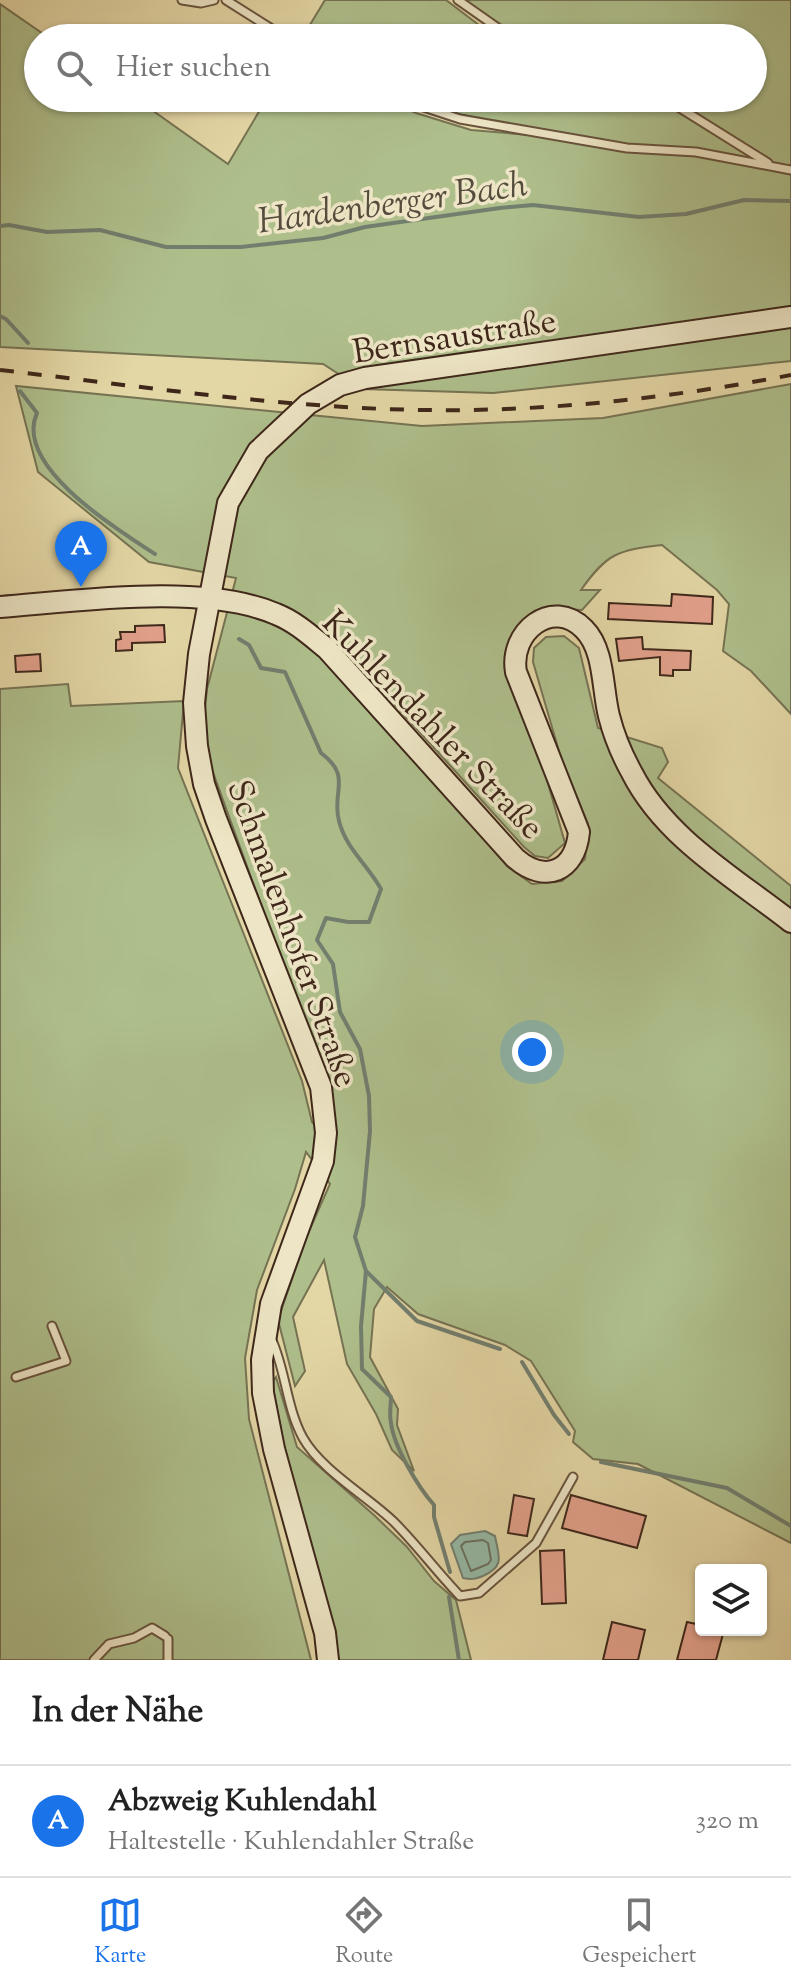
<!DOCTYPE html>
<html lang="de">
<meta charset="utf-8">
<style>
body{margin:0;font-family:"Sorts Mill Goudy",serif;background:#f6f6f6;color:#222}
.controls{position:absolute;right:24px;bottom:24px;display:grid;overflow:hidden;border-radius:8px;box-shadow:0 2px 6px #0004}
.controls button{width:72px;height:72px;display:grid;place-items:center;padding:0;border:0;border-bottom:2px solid #e0e0e0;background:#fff;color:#222;font:40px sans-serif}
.you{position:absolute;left:532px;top:1052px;width:28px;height:28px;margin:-20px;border:6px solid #fff;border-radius:50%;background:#1a73e8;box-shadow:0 0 0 12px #1a73e833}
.badge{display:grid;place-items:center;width:52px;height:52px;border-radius:50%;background:#1a73e8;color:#fff;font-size:26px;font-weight:700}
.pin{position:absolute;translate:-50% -66px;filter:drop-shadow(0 2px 4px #0008)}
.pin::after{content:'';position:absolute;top:42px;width:28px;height:24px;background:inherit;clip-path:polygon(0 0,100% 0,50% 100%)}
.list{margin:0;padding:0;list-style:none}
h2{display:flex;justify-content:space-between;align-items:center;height:104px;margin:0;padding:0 32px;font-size:34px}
h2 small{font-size:26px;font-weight:400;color:#767676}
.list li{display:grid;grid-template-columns:52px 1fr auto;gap:24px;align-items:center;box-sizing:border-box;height:112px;padding:0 32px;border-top:2px solid #e0e0e0}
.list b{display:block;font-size:30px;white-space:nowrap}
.list p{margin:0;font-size:26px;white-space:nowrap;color:#767676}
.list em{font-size:26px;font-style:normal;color:#767676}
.icon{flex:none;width:44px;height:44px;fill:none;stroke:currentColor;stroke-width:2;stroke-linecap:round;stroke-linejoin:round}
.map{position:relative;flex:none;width:791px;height:1660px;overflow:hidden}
.search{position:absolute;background:#fff;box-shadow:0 2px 6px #0004;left:24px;right:24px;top:24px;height:88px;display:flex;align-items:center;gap:20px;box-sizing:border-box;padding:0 28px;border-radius:44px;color:#767676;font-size:30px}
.sheet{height:216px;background:#fff}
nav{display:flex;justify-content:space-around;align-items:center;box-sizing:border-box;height:112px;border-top:2px solid #e0e0e0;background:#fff;font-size:22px;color:#767676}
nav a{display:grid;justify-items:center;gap:4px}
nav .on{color:#1a73e8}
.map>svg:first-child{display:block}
</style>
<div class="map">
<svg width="791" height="1660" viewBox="0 0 791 1660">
<rect width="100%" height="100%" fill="#e4d7a6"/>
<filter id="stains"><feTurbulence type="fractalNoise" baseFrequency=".0025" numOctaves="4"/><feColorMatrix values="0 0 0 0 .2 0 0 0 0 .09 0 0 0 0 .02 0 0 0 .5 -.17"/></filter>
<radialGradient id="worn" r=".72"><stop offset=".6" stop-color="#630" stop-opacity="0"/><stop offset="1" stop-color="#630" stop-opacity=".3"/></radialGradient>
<g fill="#aebf8c" stroke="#767353" stroke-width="2">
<path d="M325,0H446L496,38H302Z"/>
<path d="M465,0H791V361L493,393L362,389L323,364L0,347V4L49,38H38V98H135L228,164L267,98H382L416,113L471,130L587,140L429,108L406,98H753V38H518L477,11Z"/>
<path d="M791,384V714L751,671L723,651L729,604L717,590L662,545C618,550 607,553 581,590H600L582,610L555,609L509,647L565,843L548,858L535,856L524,847L376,684L370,713L437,785L507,866L532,884L562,881L585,859L588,824L563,765L533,662L534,648L546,637L564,636L579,648L598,728L662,748L668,762L658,778L791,886V1543L638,1464L593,1459L573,1442L575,1431L531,1361L505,1345L418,1314L387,1287L374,1309L370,1357L398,1409L397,1425L414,1471L392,1450L376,1414L347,1364L324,1260L293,1317L305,1371L295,1386L278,1320L306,1238L330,1184L306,1152L295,1189L257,1290L245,1358L249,1419L311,1660H0V689L68,684L71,706L184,701L178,768L302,1081L312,1122L335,1147L336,1135L332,1101L206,753L204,718L207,689L236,578L149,562L38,472L16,386L422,426L603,418Z"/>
<path d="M276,1377L297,1447L375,1516L407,1547L434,1581L456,1600L471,1660H336L334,1632L284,1445L272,1383Z"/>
</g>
<path fill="#95baa7" stroke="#727f6f" stroke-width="2" d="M485,1531L495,1536C499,1557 505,1566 483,1576C475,1579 472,1580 463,1578L451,1544L460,1535Z"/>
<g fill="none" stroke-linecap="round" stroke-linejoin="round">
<path stroke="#6a7060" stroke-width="2" d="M483,1540L488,1543L491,1560L488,1564L471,1571L461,1546L465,1542Z"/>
<g stroke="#727f6f" stroke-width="4">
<path d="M0,226L9,225L47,232L100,230L166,247H241L323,238L365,227L500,208L533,205L639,217L686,214L744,200L791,201"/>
<path d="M0,316L6,319L28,343"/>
<path d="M20,391L37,413C13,466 118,530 155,554"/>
<path d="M239,639L249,645L261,668L285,672L321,753C353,777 331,791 339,821C346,849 368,865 381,889L369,922H348L326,918L317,940L333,964L340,1012L360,1049L369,1096L370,1131L363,1206L355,1237L366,1271L361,1326L362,1369L391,1397C391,1405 389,1415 391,1423C394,1447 418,1487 434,1505V1517L450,1572"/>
<path d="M366,1271L417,1321L500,1349"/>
<path d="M522,1362L554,1415L569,1434"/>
<path d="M601,1462L727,1488L791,1526"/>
<path d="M449,1597L459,1660"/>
</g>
</g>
<g fill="#e3a18c" stroke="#3e271a" stroke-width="2">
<path d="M672,594L713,597L712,624L608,619L609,603L671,606Z"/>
<path d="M164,625L165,642L132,643V650L116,651V640L121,639L120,632H135V626Z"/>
<path d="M642,637L643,649L691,651L690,670H673V676L660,675V657L619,661L616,639Z"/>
<path d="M40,654L41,671L16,672L15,656Z"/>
<path d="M514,1495L534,1499L527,1536L508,1533Z"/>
<path d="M571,1495L646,1516L637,1548L562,1528Z"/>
<path d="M564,1550L566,1603L542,1604L540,1551Z"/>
<path d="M612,1622L645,1630L638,1660H603Z"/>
<path d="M687,1622L701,1625V1630H724L716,1660H677Z"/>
</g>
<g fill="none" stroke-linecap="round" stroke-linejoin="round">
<defs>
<g id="lane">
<path d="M182,0L201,3L214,0"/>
<path d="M226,0L286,38"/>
<path d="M458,0L512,38"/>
<path d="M396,98L460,119L627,148L696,152L791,170"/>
<path d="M664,98L768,163"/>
<path d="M271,1338C286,1370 286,1407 303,1438C321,1470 367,1496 394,1522C417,1545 437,1572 460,1596L479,1593L536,1543L573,1477"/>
<path d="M16,1377L66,1361L52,1326"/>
<path d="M94,1660L109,1644L134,1638L152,1628L165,1636"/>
<path d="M168,1660V1639"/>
</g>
<g id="secondary">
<path d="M0,607C78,601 204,583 276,614C296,622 311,636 327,649L515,858C545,884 575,872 579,832L516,672C509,632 552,597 584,629C605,650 602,689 609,716C614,736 622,755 632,773C665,838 735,878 791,922"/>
<path d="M328,1660L325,1633L274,1449L263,1393L262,1360L271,1304L323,1161L326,1133L321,1087L216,819L204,784L197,746L194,703L199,654L228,503L258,451L308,404L340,385L365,378L791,317"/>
</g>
</defs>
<use href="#lane" stroke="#68533d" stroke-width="11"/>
<use href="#secondary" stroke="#3e271a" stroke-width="24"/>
<use href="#lane" stroke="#ede5c5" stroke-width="7"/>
<use href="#secondary" stroke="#ede5c5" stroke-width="20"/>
<path stroke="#3e271a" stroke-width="4" stroke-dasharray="14 14" stroke-linecap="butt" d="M0,370C140,386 282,408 423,410C545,412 671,398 791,375"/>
</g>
<g text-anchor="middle" stroke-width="7" stroke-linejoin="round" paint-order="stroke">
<g font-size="34" fill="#3e271a" stroke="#ede5c5">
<text transform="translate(454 335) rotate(-9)" y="12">Bernsaustraße</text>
<text transform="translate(434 724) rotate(46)" y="12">Kuhlendahler Straße</text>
<text transform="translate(294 933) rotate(70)" y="12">Schmalenhofer Straße</text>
</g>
<g font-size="36" font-style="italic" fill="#544c3d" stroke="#ede5c5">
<text transform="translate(392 201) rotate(-8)" y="13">Hardenberger Bach</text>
</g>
</g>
<rect width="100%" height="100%" filter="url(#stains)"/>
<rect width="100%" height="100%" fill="url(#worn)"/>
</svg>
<div class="controls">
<button><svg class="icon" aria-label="layers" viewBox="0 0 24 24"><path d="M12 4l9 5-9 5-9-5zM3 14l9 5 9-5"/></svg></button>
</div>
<div class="you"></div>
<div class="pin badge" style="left:81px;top:587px">A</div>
<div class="search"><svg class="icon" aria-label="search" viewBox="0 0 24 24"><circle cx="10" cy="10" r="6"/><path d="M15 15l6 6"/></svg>Hier suchen</div>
</div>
<section class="sheet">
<h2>In der Nähe<small></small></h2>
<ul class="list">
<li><span class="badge">A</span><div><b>Abzweig Kuhlendahl</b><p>Haltestelle · Kuhlendahler Straße</p></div><em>320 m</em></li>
</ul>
</section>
<nav>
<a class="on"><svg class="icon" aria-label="map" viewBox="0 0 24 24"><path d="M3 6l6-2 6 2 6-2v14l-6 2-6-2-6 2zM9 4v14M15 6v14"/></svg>Karte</a>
<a><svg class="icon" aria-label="directions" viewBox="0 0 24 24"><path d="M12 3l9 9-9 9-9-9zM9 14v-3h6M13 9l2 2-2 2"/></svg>Route</a>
<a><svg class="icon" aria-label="saved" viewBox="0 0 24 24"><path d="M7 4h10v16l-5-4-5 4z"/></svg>Gespeichert</a>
</nav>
